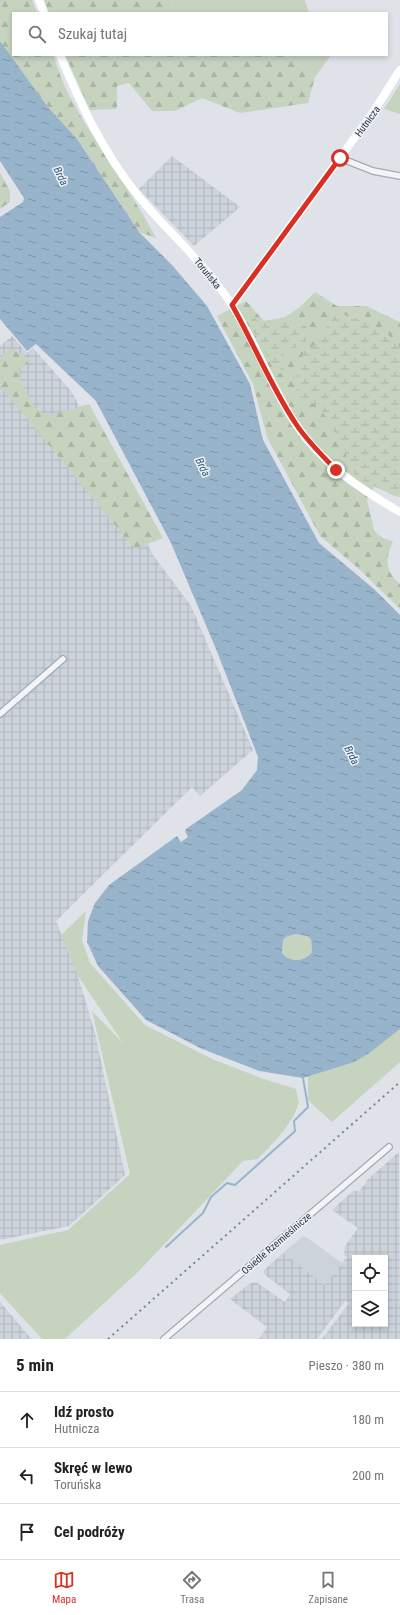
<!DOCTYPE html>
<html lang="pl">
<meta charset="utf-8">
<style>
body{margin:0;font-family:"Roboto Condensed",sans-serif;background:#f2f2f2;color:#202124}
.controls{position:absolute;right:12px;bottom:12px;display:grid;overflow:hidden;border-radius:0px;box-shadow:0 2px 6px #0003}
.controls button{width:36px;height:36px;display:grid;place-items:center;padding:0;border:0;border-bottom:1px solid #e0e0e0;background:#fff;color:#202124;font:20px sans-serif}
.stop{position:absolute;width:12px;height:12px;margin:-9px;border:3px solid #d93025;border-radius:50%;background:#fff}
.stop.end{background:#d93025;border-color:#fff;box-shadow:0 1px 4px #0008}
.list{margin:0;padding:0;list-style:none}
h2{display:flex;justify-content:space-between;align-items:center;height:52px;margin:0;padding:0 16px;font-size:17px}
h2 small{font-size:13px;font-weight:400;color:#757577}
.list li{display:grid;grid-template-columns:26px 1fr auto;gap:12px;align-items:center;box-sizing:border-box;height:56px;padding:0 16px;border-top:1px solid #e0e0e0}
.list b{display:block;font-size:15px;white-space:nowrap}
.list p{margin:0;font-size:13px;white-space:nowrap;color:#757577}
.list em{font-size:13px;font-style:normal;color:#757577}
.icon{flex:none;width:22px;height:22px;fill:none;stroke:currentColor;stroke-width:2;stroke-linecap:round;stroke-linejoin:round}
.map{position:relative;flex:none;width:400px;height:1339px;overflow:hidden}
.search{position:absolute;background:#fff;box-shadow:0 2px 6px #0003;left:12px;right:12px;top:12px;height:44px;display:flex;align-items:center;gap:10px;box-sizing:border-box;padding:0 14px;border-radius:0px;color:#757577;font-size:15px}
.sheet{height:220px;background:#fff}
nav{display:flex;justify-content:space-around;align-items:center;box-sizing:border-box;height:56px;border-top:1px solid #e0e0e0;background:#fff;font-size:11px;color:#757577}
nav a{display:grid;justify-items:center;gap:2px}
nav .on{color:#d93025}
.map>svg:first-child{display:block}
</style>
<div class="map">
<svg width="400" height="1339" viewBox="0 0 400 1339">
<defs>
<pattern id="industrial-grid" width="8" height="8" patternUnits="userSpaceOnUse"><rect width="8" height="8" fill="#cdd3db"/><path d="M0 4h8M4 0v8" fill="none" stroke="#b0b6bd"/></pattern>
<pattern id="forest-firs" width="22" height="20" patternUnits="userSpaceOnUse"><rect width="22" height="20" fill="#c6d3bf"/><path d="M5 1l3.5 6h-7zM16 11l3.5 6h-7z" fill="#aab6a5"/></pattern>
<pattern id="wetland-marsh" width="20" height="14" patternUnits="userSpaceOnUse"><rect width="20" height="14" fill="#c6d3bf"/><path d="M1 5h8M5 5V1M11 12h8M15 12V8" fill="none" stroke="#aab6a5"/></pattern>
<pattern id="water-ripples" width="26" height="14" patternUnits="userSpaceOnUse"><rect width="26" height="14" fill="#98b4cb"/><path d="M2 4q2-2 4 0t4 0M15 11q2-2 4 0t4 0" fill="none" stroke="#7c93a6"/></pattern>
</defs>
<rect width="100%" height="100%" fill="#dfe3e9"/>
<path fill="#cdd3db" d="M302,1237H306L342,1263L325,1285L283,1253Z"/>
<g fill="url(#industrial-grid)" fill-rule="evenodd">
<path d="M172,156L240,207L194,246L139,189Z"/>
<path d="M12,336L27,353L33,348L72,392L153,555L191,606L253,750L200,796L192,787L56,921L78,976L95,1033L125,1175L69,1226L0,1240V346Z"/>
<path d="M399,1152L400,1339H322L349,1303L345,1301L317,1339H259L267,1327L230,1299L251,1283L256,1282L285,1302L290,1294L264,1274V1270L283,1253L325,1285L347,1257L344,1255L345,1246L358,1228L332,1210L353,1191H359L366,1183V1181ZM355,1258H385V1324H355Z"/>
<path d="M0,1302L29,1336L32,1339H0Z"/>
</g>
<g fill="#c6d3bf">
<path d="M172,0H305L309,13H171Z"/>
<path d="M285,55H331L315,77Z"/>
<path d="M400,84V114L384,109Z"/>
<path d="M86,911L82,940L90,963L145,1025L212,1059L261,1078L296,1089L299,1103L294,1115L283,1132L258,1159L243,1161L138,1272L65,1339H42L0,1293V1245L68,1230L130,1174L92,1011L123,1043L78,976L61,935Z"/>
<path d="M295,934L307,936L311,939L312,952C305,962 290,963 282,953L283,940L286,937Z"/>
<path d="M400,1029V1062L332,1122L308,1100V1076L354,1061Z"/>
</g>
<g fill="url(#forest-firs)">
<path d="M0,0H32L37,13H13V55H53C58,68 62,82 69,95C95,144 130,188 156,238L139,232L77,139L47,106L0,41Z"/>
<path d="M44,0H172L171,13H49Z"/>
<path d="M65,55H285L315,77L308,103L240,113L202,98L175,111H152L129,83L117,86V109L90,110Z"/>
<path d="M0,173L10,191V202L0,209Z"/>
<path d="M315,292L337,306H366L400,322V497L392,493L374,487L367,500L374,530C379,537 385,539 393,541C386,558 383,570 400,584V609L360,570L320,536L267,437L253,384L217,316L246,301L264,321L285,317L300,307Z"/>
<path d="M9,348L32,360L19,369L22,385L36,409L49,416L89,404L163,538L135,549L0,386V359Z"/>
</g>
<path fill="url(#wetland-marsh)" d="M339,313C363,322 386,326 400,348V497L394,496L357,477L349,469L345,450L318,404C284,402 298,371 304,351L303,348L299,347L285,350C281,358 287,366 282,373L279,374L275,371L248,321L249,318L252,317C256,319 259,322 264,322C277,324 300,316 309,330L305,341L307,347L310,348L313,346L335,315Z"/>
<path fill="url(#water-ripples)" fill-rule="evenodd" d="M0,41L47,106L77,139L139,232L172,265L207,306L250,384L263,440L319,543L374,589L400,615V1029L368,1054L354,1062L303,1078L259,1071L200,1048L146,1020L98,966L87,942L88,921L95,903L109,885L177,836L181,842L188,837L185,831L186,829L242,790L257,770L258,757L216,649L171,543L96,401L36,344L27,351L0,319V217L23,202L24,198L0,161ZM295,934L307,936L311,939L312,952C305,962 290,963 282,953L283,940L286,937Z"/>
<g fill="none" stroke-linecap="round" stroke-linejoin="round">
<path stroke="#98b4cb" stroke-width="2" d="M166,1247L203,1213L211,1197L227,1183L235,1185L293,1133L295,1131L294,1121L308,1107L303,1078"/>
<defs>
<g id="street">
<path d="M340,158L373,171L400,176"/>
<path d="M0,714L63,659"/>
<path d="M164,1339L389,1147"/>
</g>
</defs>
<use href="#street" stroke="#a4aab3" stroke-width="8"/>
<use href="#street" stroke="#f2f4f7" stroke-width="5.5"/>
<g stroke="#fff" stroke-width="8">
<path d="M39,0L44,13"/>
<path d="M60,55C80,103 103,152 136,193C162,226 195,254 220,288C251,329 267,380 295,423C321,463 360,489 400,512"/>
<path d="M232,305L372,114L400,70"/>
</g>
<path stroke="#778493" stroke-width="2" stroke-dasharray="2 4" stroke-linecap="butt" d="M108,1339L400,1082"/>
</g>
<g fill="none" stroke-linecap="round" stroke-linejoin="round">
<path stroke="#d93025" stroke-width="5" d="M336,470C322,455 307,441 296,424C271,387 254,344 232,305L340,158"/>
</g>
<g text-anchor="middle" stroke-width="3" stroke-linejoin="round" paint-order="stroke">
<g font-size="10" fill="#273241" stroke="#eef2f6">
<text transform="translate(367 121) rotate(-54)" y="4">Hutnicza</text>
<text transform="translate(208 273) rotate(51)" y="4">Toruńska</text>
<text transform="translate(276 1243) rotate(-41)" y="4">Osiedle Rzemieślnicze</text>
</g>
<g font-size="11" font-style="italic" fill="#2f5577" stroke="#eef2f6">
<text transform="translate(61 176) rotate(64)" y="4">Brda</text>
<text transform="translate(203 467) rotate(64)" y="4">Brda</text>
<text transform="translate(352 755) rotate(62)" y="4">Brda</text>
</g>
</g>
</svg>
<div class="controls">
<button><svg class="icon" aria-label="locate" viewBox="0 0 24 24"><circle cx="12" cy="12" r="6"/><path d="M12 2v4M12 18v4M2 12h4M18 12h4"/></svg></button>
<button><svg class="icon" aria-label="layers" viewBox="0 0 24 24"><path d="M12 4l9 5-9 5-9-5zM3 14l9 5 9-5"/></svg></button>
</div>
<div class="stop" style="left:340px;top:158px"></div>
<div class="stop end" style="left:336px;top:470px"></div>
<div class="search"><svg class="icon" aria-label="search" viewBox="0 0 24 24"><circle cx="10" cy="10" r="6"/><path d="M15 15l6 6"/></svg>Szukaj tutaj</div>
</div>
<section class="sheet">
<h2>5 min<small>Pieszo · 380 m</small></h2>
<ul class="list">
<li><svg class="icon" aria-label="ahead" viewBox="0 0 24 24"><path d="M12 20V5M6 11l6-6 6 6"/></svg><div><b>Idź prosto</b><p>Hutnicza</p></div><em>180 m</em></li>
<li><svg class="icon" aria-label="left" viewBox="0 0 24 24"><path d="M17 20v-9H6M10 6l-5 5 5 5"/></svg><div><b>Skręć w lewo</b><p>Toruńska</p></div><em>200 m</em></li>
<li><svg class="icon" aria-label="arrive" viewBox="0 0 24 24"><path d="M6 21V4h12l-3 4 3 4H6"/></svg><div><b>Cel podróży</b></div></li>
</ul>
</section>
<nav>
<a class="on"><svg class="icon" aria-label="map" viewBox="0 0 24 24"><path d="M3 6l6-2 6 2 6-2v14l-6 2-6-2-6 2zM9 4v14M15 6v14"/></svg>Mapa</a>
<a><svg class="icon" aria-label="directions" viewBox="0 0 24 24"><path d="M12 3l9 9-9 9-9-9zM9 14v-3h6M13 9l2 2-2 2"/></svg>Trasa</a>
<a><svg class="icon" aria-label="saved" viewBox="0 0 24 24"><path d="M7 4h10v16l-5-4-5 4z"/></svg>Zapisane</a>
</nav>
